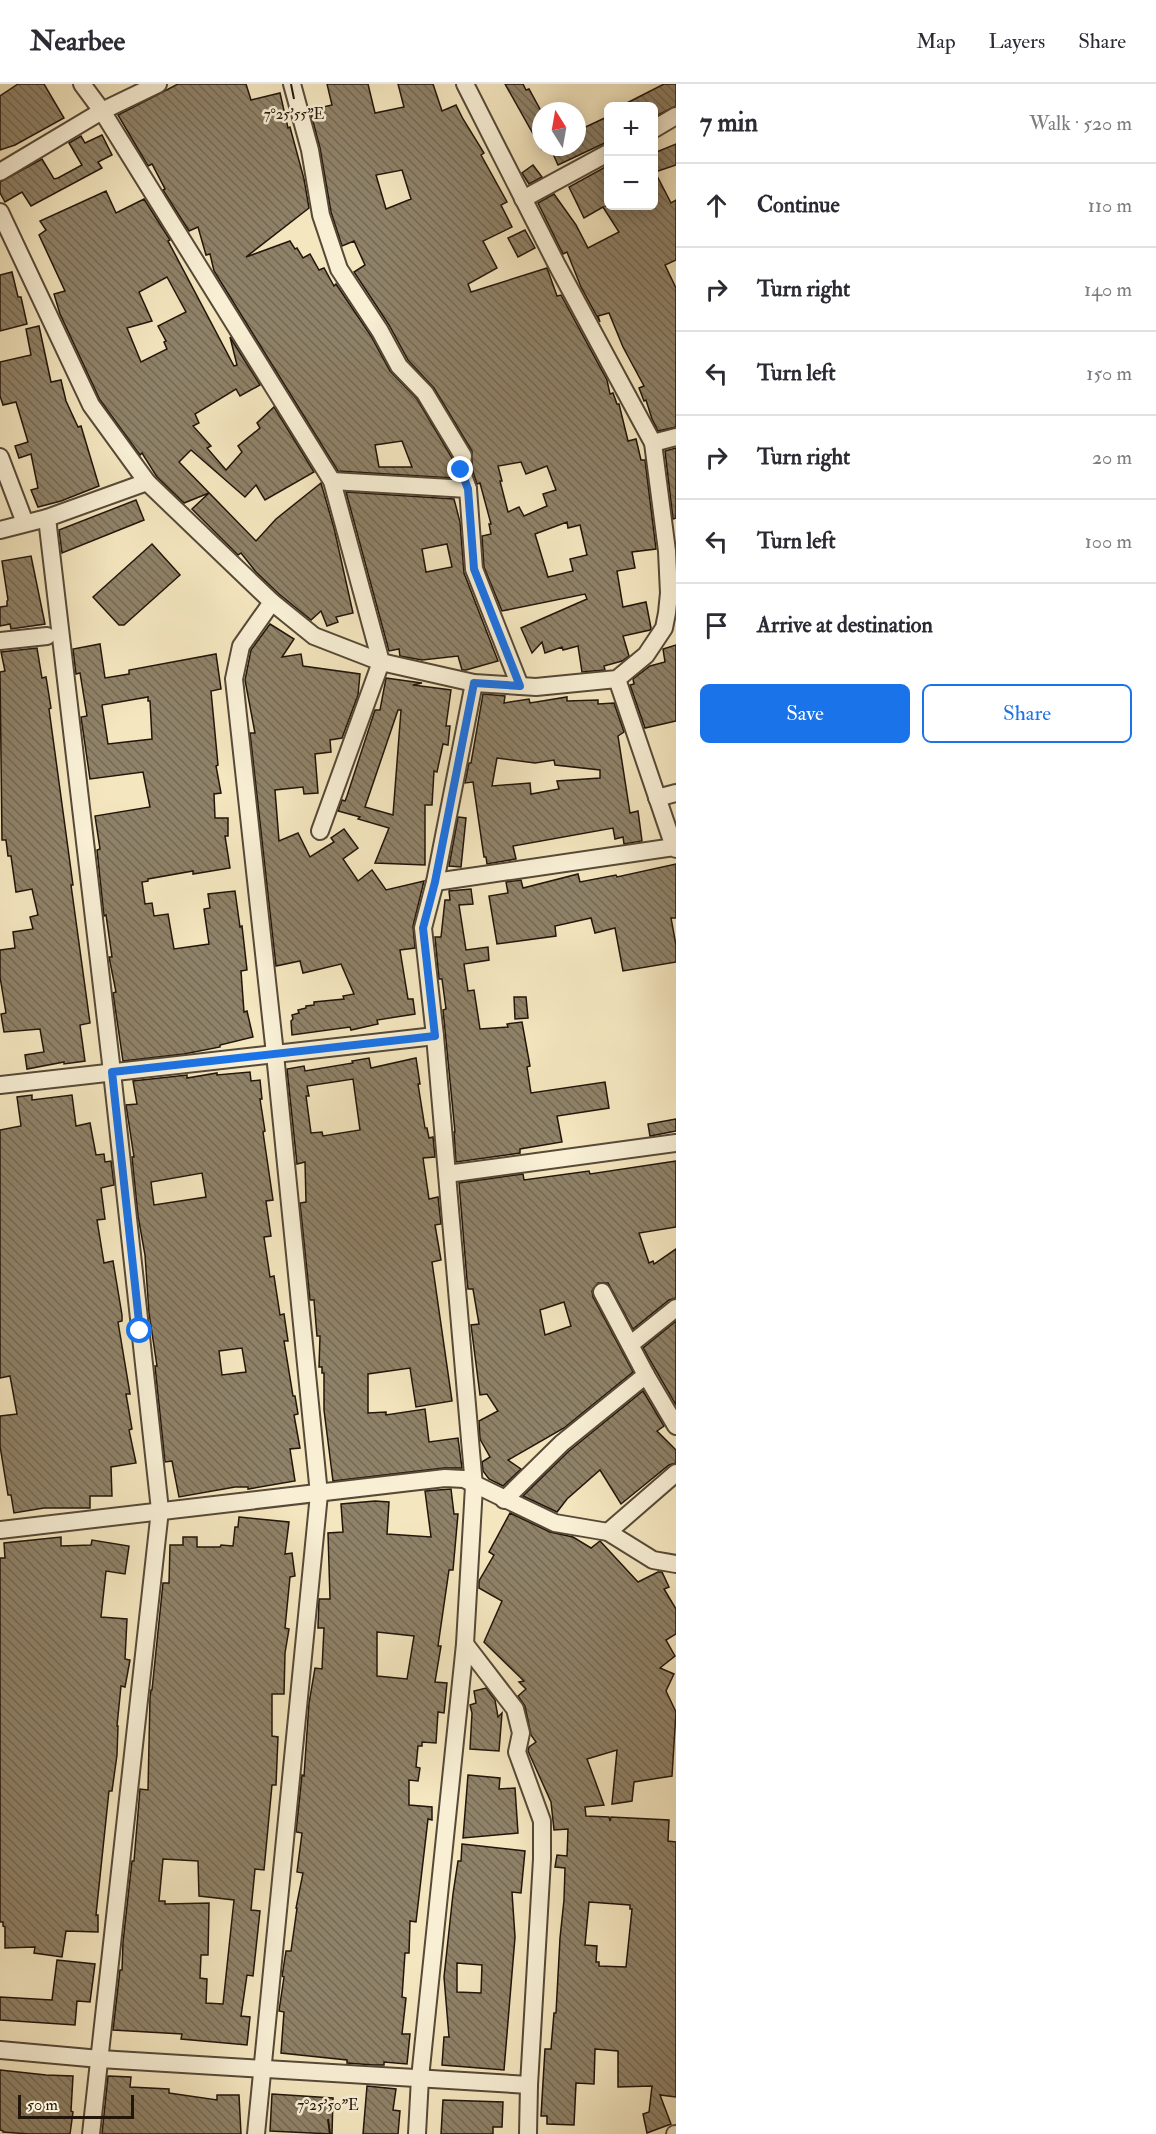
<!DOCTYPE html>
<meta charset="utf-8">
<style>
body{margin:0;font-family:"IM FELL Double Pica",serif;background:#f2f2f3;color:#2b2b33}
.controls{position:absolute;right:18px;top:18px;display:grid;overflow:hidden;border-radius:9px;box-shadow:0 3px 15px #0003}
.controls button{width:54px;height:54px;display:grid;place-items:center;padding:0;border:0;border-bottom:2px solid #e1e1e2;background:#fff;color:#2b2b33;font:30px sans-serif}
.compass{position:absolute;left:532px;top:18px;width:54px;height:54px;border-radius:50%;background:#fff;box-shadow:0 3px 15px #0003;rotate:349deg}
.scale{position:absolute;left:18px;bottom:15px;width:116px;box-sizing:border-box;padding-left:6px;border:3px solid #22150a;border-top:0;font-size:16px;line-height:21px;white-space:nowrap;color:#22150a;-webkit-text-stroke:4px #f8efd5;paint-order:stroke}
.stop{position:absolute;width:18px;height:18px;margin:-14px;border:4px solid #1a73e8;border-radius:50%;background:#fff}
.stop.end{background:#1a73e8;border-color:#fff;box-shadow:0 2px 6px #0008}
.list{margin:0;padding:0;list-style:none}
h2{display:flex;justify-content:space-between;align-items:center;height:78px;margin:0;padding:0 24px;font-size:26px}
h2 small{font-size:20px;font-weight:400;color:#7c7c81}
.list li{display:grid;grid-template-columns:39px 1fr auto;gap:18px;align-items:center;box-sizing:border-box;height:84px;padding:0 24px;border-top:2px solid #e1e1e2}
.list b{display:block;font-size:22px;white-space:nowrap}
.list em{font-size:20px;font-style:normal;color:#7c7c81}
.actions{display:flex;gap:12px;padding:18px 24px}
.actions a{flex:1;padding:14px 0;border:2px solid #1a73e8;border-radius:9px;text-align:center;font-size:21px;color:#1a73e8}
.actions .main{background:#1a73e8;color:#fff}
.icon{flex:none;width:33px;height:33px;fill:none;stroke:currentColor;stroke-width:2;stroke-linecap:round;stroke-linejoin:round}
.map{position:relative;flex:none;width:676px;height:2050px;overflow:hidden}
header{display:flex;align-items:center;gap:36px;box-sizing:border-box;height:84px;padding:0 30px;background:#fff;border-bottom:2px solid #e1e1e2}
header strong{font-size:28px}
nav{display:flex;gap:33px;margin-inline-start:auto;font-size:21px}
main{display:flex}
aside{flex:1;background:#fff}
.map>svg:first-child{display:block}
</style>
<header>
<strong>Nearbee</strong>
<nav><a>Map</a><a>Layers</a><a>Share</a></nav>
</header>
<main>
<div class="map">
<svg width="676" height="2050" viewBox="0 0 676 2050">
<defs>
<pattern id="building-back-hatch" width="6" height="6" patternUnits="userSpaceOnUse" patternTransform="scale(1.5)"><rect width="6" height="6" fill="#8f8268"/><path d="M-1 5l2 2M0 0l6 6M5-1l2 2" fill="none" stroke="#746954"/></pattern>
</defs>
<rect width="100%" height="100%" fill="#f4e6bf"/>
<filter id="stains"><feTurbulence type="fractalNoise" baseFrequency=".00333" numOctaves="4"/><feColorMatrix values="0 0 0 0 .2 0 0 0 0 .09 0 0 0 0 .02 0 0 0 .5 -.17"/></filter>
<radialGradient id="worn" r=".72"><stop offset=".6" stop-color="#630" stop-opacity="0"/><stop offset="1" stop-color="#630" stop-opacity=".3"/></radialGradient>
<g fill="url(#building-back-hatch)" stroke="#22150a" stroke-width="1.5" fill-rule="evenodd">
<path d="M18,0H44L64,34L15,61L0,66V12Z"/>
<path d="M178,0H246L251,16L280,9L288,44L290,43L304,95L309,124L246,173L290,157L295,165L297,164L303,174L310,170L319,186L324,184L334,202L336,200L371,252L390,287L417,315L452,374L451,385L453,394L338,387L214,187L210,170L206,171L198,143L189,147L163,106L165,105L152,80L148,82L118,31ZM402,357L412,383H379L375,361Z"/>
<path d="M327,0H368L375,29L404,23L398,0H433L442,27L456,21L463,35L484,69L481,71L507,118L501,121L512,143L483,157L497,184L468,200L471,208L547,184L557,212L561,211L607,296L610,310L613,309L617,320H619L628,357L636,355L641,376H645L656,465L632,468L635,484L617,487L623,523L646,518L651,544L650,546L623,552L629,572L622,577L604,582L605,586L582,588L578,562L563,566L562,563L545,569L542,558L532,569L521,544L587,515L585,510L502,527L484,483L482,452L491,450L489,440H491L480,399L477,400L472,385V367L434,304L408,276L389,241L354,188L365,181L354,157L342,162L331,128L320,64L310,26L332,21ZM402,86L411,115L386,125L376,91ZM521,378L526,390L547,382L556,406L543,410L547,422L524,432L519,423L508,428L500,397H502L498,382ZM567,438L568,444L580,441L587,471L570,475L573,487L548,493L535,450Z"/>
<path d="M505,0H523L526,6L529,5L541,27V64Z"/>
<path d="M664,0H676V22L654,33V22H621Z"/>
<path d="M609,32V57L558,81L550,63H577V47Z"/>
<path d="M102,51L112,71L98,78L102,84L31,122L22,108L5,118L0,109V98L42,75L54,95L58,94L82,81L69,59L81,52L85,59Z"/>
<path d="M676,60V81L655,88L671,119L676,116V176L665,181L676,204V343L658,347L652,335L646,316L644,317L639,304L644,302L623,263L609,229L598,232L600,238L581,203L567,168L563,170L538,119L554,110L576,141L588,164L619,148L603,123L584,134L569,103L609,81V120L606,122H654V69Z"/>
<path d="M533,81L542,93L529,100L522,89Z"/>
<path d="M106,107L116,129L144,115L170,156L168,157L234,282L237,281L230,253L260,301L240,312L236,305L195,330L199,339L193,342L211,362L207,364L226,386L242,368L238,362L260,344L257,339L274,323L314,388L265,416L256,401L245,413L191,366L179,378L256,457L276,435L321,399L334,444L353,529L336,533L338,538L327,542L321,527L311,536L279,510L256,488L241,469L238,471L192,425L209,409L184,419L157,393L142,369L140,371L100,316L60,230L54,210L65,207L39,151L46,146L40,137ZM167,193L186,228L158,242L166,257L164,258L167,265L141,278L127,244L152,237L139,208Z"/>
<path d="M525,146L535,164L518,173L508,154Z"/>
<path d="M12,188L18,213H21L27,240L0,247V191Z"/>
<path d="M39,242L51,298L61,296L66,317L78,343L81,342L99,402L61,417L38,423L31,406L38,404L31,370L19,374L15,362L28,358L16,318L3,321L0,312V278L31,271L26,245Z"/>
<path d="M676,364V434L673,435L665,367Z"/>
<path d="M346,408L454,415L460,438L464,489L498,577L466,586H462L458,572L422,576L400,572L399,565L389,567ZM447,460L452,483L426,488L422,465Z"/>
<path d="M136,416L144,436L62,469L59,446Z"/>
<path d="M152,460L180,491L124,541H119L93,513Z"/>
<path d="M31,472L45,540L11,545L10,540L0,542V523L7,522V517L8,516L2,477Z"/>
<path d="M270,540L294,555L282,573L301,570L303,582L360,590L358,611L342,654L330,656L331,668L315,670L318,709L304,710L303,703L275,706L279,757L298,749L310,773L334,758L331,754L344,745L358,764L343,775L358,797L372,786L386,806L424,797L413,842L415,864L400,866L408,915H413L415,930L377,936L378,940L351,946L350,943L292,951L291,937L293,935L292,931L299,929L298,926L306,924V922L314,921V918L344,915L343,912L354,910L341,880L303,889L300,877L276,882L250,649H255L245,596L251,566Z"/>
<path d="M100,560L105,594L129,590V586L216,570L221,605L211,607L218,681L216,682L221,709L214,710L215,734H228V752H225L230,784L193,790V787L148,795V797L142,798L145,820L152,819L154,832L168,830L174,865L209,860L204,825L210,824L208,810L235,807L240,843L242,842L247,886L241,887L244,928L247,927L253,953L220,961V963L184,970L123,977L113,909L116,908L109,873H112L106,831L104,832L97,766L100,765L95,732L150,723L143,688L90,695L81,633L87,632L80,589L76,590L73,565ZM148,613V617H150L152,655L108,660L102,621Z"/>
<path d="M676,561V637L645,644L630,601L634,600L633,595L650,582L665,578L663,565Z"/>
<path d="M37,564L42,594L46,593L51,624L49,625L73,801H71L90,939L80,941L85,977L64,980V978L27,985L25,971L44,968L40,945L4,948L1,930L6,929L0,893V866L15,864L13,848L33,845L30,833L38,831L32,805L16,808L11,772H8L6,756H2L0,588L5,587L1,568Z"/>
<path d="M386,594L422,599L413,601L451,606L446,642H450L448,661L443,660L437,688L434,687L432,721H425V781L375,779L389,744L358,735L360,733L338,727L342,716L345,717L347,712L375,626H380ZM398,626H401L393,731L365,723Z"/>
<path d="M483,610L505,612L504,619L529,615L530,619L567,613V617L598,616V620L614,619L624,648L618,652L630,729L638,727L642,757L624,760L623,753L615,755L613,744L513,762L516,775L487,780L486,773H484L473,698L465,699L469,679H471ZM497,674L535,679L554,676L555,681L600,686V694L557,697L559,705L531,710L530,699L492,702Z"/>
<path d="M458,733L466,734L461,783L449,782Z"/>
<path d="M676,780V834H671L676,861V878L623,887L615,844L595,849L591,834L555,842L556,852L497,860L489,812L508,809L506,798L521,796L523,804L578,790L580,798L616,791L617,793Z"/>
<path d="M471,805L473,820L459,821L466,866L488,863L489,876L464,880L468,907L474,906L480,945L508,943L507,940L522,938L530,982L527,983L531,1009L605,998L609,1024L557,1032L562,1058L520,1065V1069L456,1078L454,1048H455L443,926L446,925L442,895H439L435,853H441L445,816H450L449,807Z"/>
<path d="M514,913H526L528,934L515,935Z"/>
<path d="M369,974L371,984L416,974L420,1000H418L425,1044H427L429,1054L433,1053L435,1073L423,1074L429,1115L438,1113L441,1140L435,1141L441,1176L432,1178L452,1317L416,1323L410,1284L368,1290V1329L386,1328V1331L425,1325L429,1358L458,1354L462,1384H444L333,1397L324,1326V1289H322V1283H319L320,1252H317L314,1216H310L300,1119L306,1118L305,1078L297,1080L287,985L304,982L305,987L353,979L352,977ZM353,995L360,1046L323,1052L322,1048L311,1049L306,1012H309L307,1002Z"/>
<path d="M250,988L251,997L260,996L262,1015H260L265,1047L263,1048L273,1116L266,1117L271,1152L264,1153L270,1193L274,1192L280,1231L284,1230L288,1257H284L293,1312H295L298,1330L294,1331L300,1364L290,1365L295,1397L248,1405V1403H235L179,1413L172,1377L165,1378L155,1282H157L149,1229L145,1171L138,1132L132,1073H134L126,1021L137,1020L133,997L187,991V994L217,989V991ZM202,1089L206,1113L154,1121L151,1098ZM242,1264L246,1288L222,1291L219,1267Z"/>
<path d="M32,1011V1016L72,1011L76,1042L90,1039L96,1071L104,1070L105,1078L111,1077L114,1101L101,1104L105,1135L97,1136L104,1179L113,1177L122,1231V1237L118,1238L130,1310H126L132,1345L129,1346L136,1379L111,1383L112,1412H90V1424H44L14,1429L11,1411H8L0,1362V1332L17,1330L10,1292L0,1294V1046L21,1042L17,1013Z"/>
<path d="M676,1035V1047L650,1052L648,1040Z"/>
<path d="M676,1077V1143L639,1149L649,1179L653,1177L654,1180L676,1165V1214L669,1216L633,1245L608,1199H598L592,1207L593,1213L633,1288L564,1344L508,1376L521,1385L503,1402L489,1395L483,1387L482,1378L490,1373L480,1355L479,1337L498,1327L487,1310L480,1311L471,1241L479,1240L473,1205H468L467,1196L459,1099L523,1090L524,1096L589,1087L590,1090ZM564,1218L571,1242L545,1251L540,1226Z"/>
<path d="M676,1237V1321L643,1264Z"/>
<path d="M643,1307L664,1342L657,1347L676,1366V1379L669,1381L621,1420L600,1386L567,1415L557,1428L523,1412L569,1367Z"/>
<path d="M451,1405L454,1430H458L453,1486H449L438,1562H441L435,1598L447,1599L444,1629L438,1628L436,1659L422,1658V1662H418L416,1683L420,1684L418,1697L409,1696V1721L432,1723V1736L428,1735L416,1838L410,1837L409,1869H405L402,1913L406,1914L402,1950H410L407,1980L384,1978V1981H374L347,1979V1976L281,1969L284,1928L279,1927L284,1893L282,1892L286,1867H291L297,1824H296L303,1789L297,1788L302,1749L296,1748L302,1691L304,1692L309,1619L315,1584L322,1585L324,1544H318L319,1515H330L328,1449L343,1448L341,1420L375,1417L389,1418L387,1450L431,1453L425,1407ZM377,1548L414,1552L407,1595L377,1592Z"/>
<path d="M510,1429L550,1448L573,1453L591,1464L600,1457L638,1498L658,1488H662L669,1503L664,1505L676,1525V1550L666,1556L675,1572L660,1584L674,1590L666,1607L676,1628L672,1692L634,1698L632,1717L612,1720L617,1666L587,1675L604,1721L585,1723L586,1732L609,1733L610,1737L611,1733L669,1736L668,1757L676,1758V2013L660,2011L671,2040L647,2049L643,2030L649,2028L652,2002L618,2003V1967L595,1965L594,2000L576,1999L574,2041L547,2040V2032H541L545,1965H551L554,1929H556L560,1854L564,1816L565,1784L555,1783L557,1771L567,1772L568,1745L554,1746L551,1718L528,1667L529,1663L536,1658L531,1651L525,1622L518,1612L526,1605L519,1598L524,1597L484,1558L502,1517L479,1504V1497L494,1471L489,1468ZM589,1818L630,1821V1825H632L626,1883L599,1882V1878H596L597,1862L585,1861Z"/>
<path d="M239,1433L289,1438L285,1470L292,1469L295,1492L290,1493L285,1544L289,1545L285,1569L284,1610H272V1652L278,1653L276,1701H272L264,1786L255,1785L251,1826L260,1827L253,1892L247,1891L241,1932L250,1933L247,1961L181,1955L182,1950L113,1946L120,1886H122L123,1858L132,1777H134L140,1705L148,1706L150,1614L151,1606H152L163,1499H169L170,1461H183V1453H197V1463H220L221,1461L233,1462L235,1443H238ZM163,1775L198,1777L199,1812L234,1816L223,1920L206,1919L207,1895L200,1894L201,1871H208L209,1819L165,1820V1817H159Z"/>
<path d="M61,1453V1462L91,1461L92,1456L129,1462L125,1490L106,1487L101,1533L127,1535L125,1575L130,1576L125,1603L121,1602L117,1642H118L117,1671L112,1707H109L96,1831H98V1848L66,1847L62,1873L34,1869L35,1863L5,1864V1843L3,1842V1838H0V1474H5L4,1459Z"/>
<path d="M486,1604L495,1616L498,1633L502,1629L499,1667L470,1665L472,1629L470,1621L476,1619L474,1607Z"/>
<path d="M468,1691L500,1694L499,1705L515,1704L518,1749L463,1754Z"/>
<path d="M462,1760L525,1767L521,1809L512,1808L515,1853L504,1986L442,1981L444,1953H449L444,1893L453,1810L458,1777H461ZM457,1879L482,1881L481,1909L457,1908Z"/>
<path d="M57,1876L95,1880L90,1918L77,1917L75,1941L0,1936V1913L52,1916Z"/>
<path d="M0,1986L46,1991L73,1992L71,2027L73,2028L70,2050H29L3,2048V2047L0,2046Z"/>
<path d="M108,1992L131,1993L130,2003L169,2005V2009L217,2016V2011H239L241,2050H102Z"/>
<path d="M367,2002L396,2005L393,2026L400,2027L398,2050H363Z"/>
<path d="M272,2010L333,2014L332,2050L270,2047Z"/>
<path d="M443,2016L503,2018L502,2043H493V2050H441Z"/>
</g>
<g fill="none" stroke-linecap="round" stroke-linejoin="round">
<defs>
<g id="minor">
<path d="M82,0L102,27L332,397L381,578L320,747"/>
<path d="M292,0L310,66L321,131L339,185L380,247L399,282L425,309L463,372L461,386L468,405L474,485L520,602"/>
<path d="M654,45L676,32"/>
<path d="M0,88L102,27L158,0"/>
<path d="M523,115L608,69"/>
<path d="M0,128L91,321L147,398L272,518L314,552L381,578L474,599L536,603L617,595L646,571L664,544L667,529L669,509L667,467L653,359L557,181L465,0"/>
<path d="M653,359L676,353"/>
<path d="M0,373L25,439"/>
<path d="M332,397L468,405"/>
<path d="M47,434L112,988L160,1426L91,2050"/>
<path d="M0,446L47,434L147,398"/>
<path d="M0,557L47,552"/>
<path d="M617,595L674,763"/>
<path d="M657,714L676,709"/>
<path d="M435,798L674,763L676,765"/>
<path d="M0,1001L435,952"/>
<path d="M447,1090L676,1059"/>
<path d="M602,1208L646,1291L676,1342"/>
<path d="M631,1260L676,1224"/>
<path d="M504,1416L562,1359L646,1291"/>
<path d="M0,1446L445,1394L464,1395L555,1439L608,1448L653,1476L676,1480"/>
<path d="M608,1448L676,1389"/>
<path d="M465,1560L515,1625L521,1649L517,1668L542,1737V1775L529,2001L528,2050"/>
<path d="M0,1966L100,1975L529,2001"/>
<path d="M256,2050L319,1410L275,970L234,595L241,562L272,518"/>
<path d="M417,2050L420,1994L465,1560L474,1402L435,952L423,844L435,798L474,599"/>
<path d="M675,2050H676"/>
</g>
</defs>
<use href="#minor" stroke="#564937" stroke-width="20"/>
<use href="#minor" stroke="#f8efd5" stroke-width="16"/>
</g>
<g fill="none" stroke-linecap="round" stroke-linejoin="round">
<path stroke="#1a73e8" stroke-width="8" d="M140,1247L112,988L435,952L423,844L435,798L474,599L520,602L474,485L468,405L461,386"/>
</g>
<path fill="none" stroke="#22150a" stroke-width="2" d="M291,0L294,15M328,2035L330,2050"/>
<g font-size="15" text-anchor="middle" fill="#22150a" stroke="#f8efd5" stroke-width="5" stroke-linejoin="round" paint-order="stroke">
<text x="294" y="35">7°25'55"E</text>
<text x="328" y="2026">7°25'50"E</text>
</g>
<rect width="100%" height="100%" filter="url(#stains)"/>
<rect width="100%" height="100%" fill="url(#worn)"/>
</svg>
<div class="controls">
<button>+</button>
<button>−</button>
</div>
<svg class="compass" viewBox="-18 -18 36 36"><path d="M0-13l5 13h-10z" fill="#e53935"/><path d="M0 13l5-13h-10z" fill="#7c7c81"/></svg>
<div class="scale">50 m</div>
<div class="stop" style="left:140px;top:1247px"></div>
<div class="stop end" style="left:461px;top:386px"></div>
</div>
<aside>
<h2>7 min<small>Walk · 520 m</small></h2>
<ul class="list">
<li><svg class="icon" aria-label="ahead" viewBox="0 0 24 24"><path d="M12 20V5M6 11l6-6 6 6"/></svg><div><b>Continue</b></div><em>110 m</em></li>
<li><svg class="icon" aria-label="right" viewBox="0 0 24 24"><path d="M7 20v-9h11M14 6l5 5-5 5"/></svg><div><b>Turn right</b></div><em>140 m</em></li>
<li><svg class="icon" aria-label="left" viewBox="0 0 24 24"><path d="M17 20v-9H6M10 6l-5 5 5 5"/></svg><div><b>Turn left</b></div><em>150 m</em></li>
<li><svg class="icon" aria-label="right" viewBox="0 0 24 24"><path d="M7 20v-9h11M14 6l5 5-5 5"/></svg><div><b>Turn right</b></div><em>20 m</em></li>
<li><svg class="icon" aria-label="left" viewBox="0 0 24 24"><path d="M17 20v-9H6M10 6l-5 5 5 5"/></svg><div><b>Turn left</b></div><em>100 m</em></li>
<li><svg class="icon" aria-label="arrive" viewBox="0 0 24 24"><path d="M6 21V4h12l-3 4 3 4H6"/></svg><div><b>Arrive at destination</b></div></li>
</ul>
<div class="actions"><a class="main">Save</a><a>Share</a></div>
</aside>
</main>
